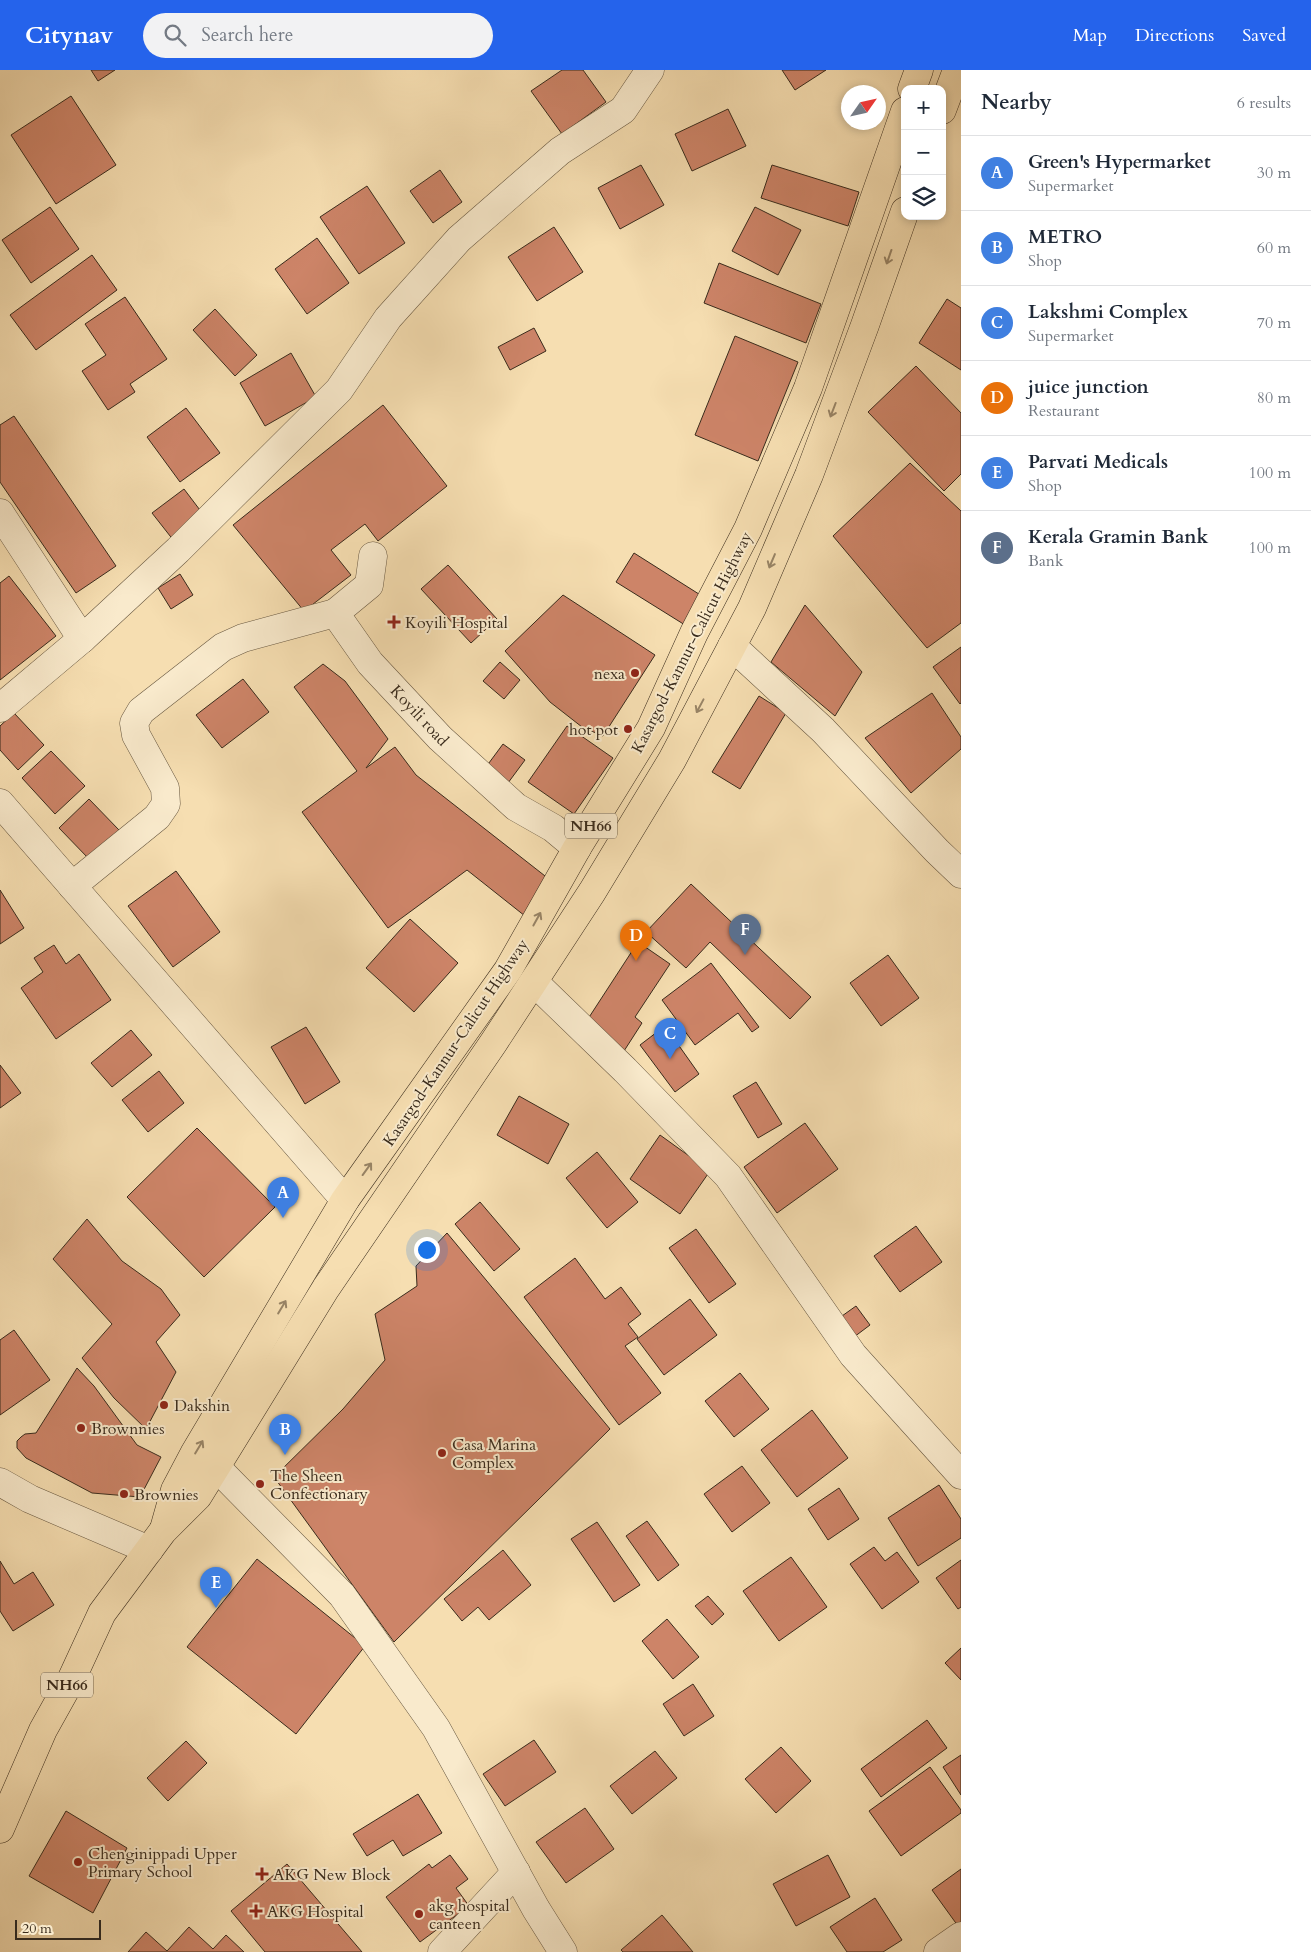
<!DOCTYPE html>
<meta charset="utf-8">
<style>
body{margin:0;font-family:Cardo,serif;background:#f2f2f3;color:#1f2937}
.controls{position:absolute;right:15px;top:15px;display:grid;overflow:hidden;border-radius:10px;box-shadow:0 2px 8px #0003}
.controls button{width:45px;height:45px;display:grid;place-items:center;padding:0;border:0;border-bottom:1px solid #e0e1e3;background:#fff;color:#1f2937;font:25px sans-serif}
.compass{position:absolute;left:841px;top:15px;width:45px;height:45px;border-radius:50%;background:#fff;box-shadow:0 2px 8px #0003;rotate:56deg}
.scale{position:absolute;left:15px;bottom:12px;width:86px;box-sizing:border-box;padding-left:5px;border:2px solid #392b1c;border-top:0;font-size:14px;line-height:18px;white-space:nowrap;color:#392b1c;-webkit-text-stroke:4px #f9eacc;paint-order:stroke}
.you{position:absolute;left:426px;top:1179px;width:18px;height:18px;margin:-12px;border:4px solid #fff;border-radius:50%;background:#1a73e8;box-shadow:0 0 0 8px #1a73e833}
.badge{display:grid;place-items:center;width:32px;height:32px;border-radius:50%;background:#2563eb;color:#fff;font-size:16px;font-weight:700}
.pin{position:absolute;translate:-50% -41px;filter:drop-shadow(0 1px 2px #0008)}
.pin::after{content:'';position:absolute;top:26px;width:18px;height:15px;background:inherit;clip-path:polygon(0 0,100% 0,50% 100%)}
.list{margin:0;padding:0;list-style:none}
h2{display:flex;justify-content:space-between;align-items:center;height:65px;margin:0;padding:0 20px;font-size:21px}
h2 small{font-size:16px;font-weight:400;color:#747a83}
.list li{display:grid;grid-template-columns:32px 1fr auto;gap:15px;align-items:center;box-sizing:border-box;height:75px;padding:0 20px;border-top:1px solid #e0e1e3}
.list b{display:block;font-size:19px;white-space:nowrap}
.list p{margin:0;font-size:16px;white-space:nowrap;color:#747a83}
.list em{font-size:16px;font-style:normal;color:#747a83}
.icon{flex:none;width:28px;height:28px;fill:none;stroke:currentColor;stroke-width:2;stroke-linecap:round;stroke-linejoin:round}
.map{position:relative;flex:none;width:961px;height:1882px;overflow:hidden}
header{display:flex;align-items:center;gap:30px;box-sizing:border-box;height:70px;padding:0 25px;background:#2563eb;color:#fff}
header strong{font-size:24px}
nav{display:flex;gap:28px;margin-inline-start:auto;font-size:18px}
.search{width:350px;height:45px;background:#f2f2f3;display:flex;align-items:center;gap:12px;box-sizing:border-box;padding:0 18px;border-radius:28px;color:#747a83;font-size:19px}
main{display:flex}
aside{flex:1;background:#fff}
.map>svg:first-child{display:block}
</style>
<header>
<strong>Citynav</strong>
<div class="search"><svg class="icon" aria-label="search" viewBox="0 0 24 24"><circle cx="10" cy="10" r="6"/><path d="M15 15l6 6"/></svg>Search here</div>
<nav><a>Map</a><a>Directions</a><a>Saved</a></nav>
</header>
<main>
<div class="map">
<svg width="961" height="1882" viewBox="0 0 961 1882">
<rect width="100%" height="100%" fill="#f6deb1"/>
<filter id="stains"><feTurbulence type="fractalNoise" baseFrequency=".004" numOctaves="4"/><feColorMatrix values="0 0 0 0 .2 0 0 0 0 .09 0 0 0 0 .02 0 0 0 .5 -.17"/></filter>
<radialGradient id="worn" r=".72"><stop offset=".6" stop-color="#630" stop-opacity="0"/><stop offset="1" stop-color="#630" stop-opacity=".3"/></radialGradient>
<g fill="#cd8468" stroke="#392b1c">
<path d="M91,0H115L98,11Z"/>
<path d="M562,0H583L606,32L562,64L531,21Z"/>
<path d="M782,0H826L795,20Z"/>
<path d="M71,26L116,95L56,134L11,65Z"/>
<path d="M728,39L746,76L692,101L675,64Z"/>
<path d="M641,95L664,135L620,159L598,118Z"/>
<path d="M772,95L859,122L848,156L761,128Z"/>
<path d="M440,100L462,132L433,153L410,121Z"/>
<path d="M367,116L405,173L359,204L320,147Z"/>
<path d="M50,137L79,179L31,213L2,170Z"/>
<path d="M755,137L801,160L778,205L732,181Z"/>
<path d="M554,157L583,202L537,231L508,187Z"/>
<path d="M317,168L349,213L307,244L275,199Z"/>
<path d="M92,185L117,220L36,280L10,245Z"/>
<path d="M719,193L821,234L806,273L704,233Z"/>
<path d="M125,227L167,289L130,314L135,322L108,340L82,301L106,285L85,254Z"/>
<path d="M947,229L961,238V300L919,273Z"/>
<path d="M215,239L257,285L235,306L193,260Z"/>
<path d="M534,258L546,281L510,300L498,277Z"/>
<path d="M735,266L798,292L758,391L695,365Z"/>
<path d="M291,283L316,327L265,356L240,313Z"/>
<path d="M916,296L961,343V404L944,421L868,342Z"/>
<path d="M383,335L447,416L378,471L365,454L331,480L351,505L304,541L233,455Z"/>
<path d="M186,338L220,383L180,412L147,367Z"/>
<path d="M14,346L116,496L76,523L0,412V355Z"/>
<path d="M910,393L961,441V553L927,578L833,466Z"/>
<path d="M184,419L206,448L174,471L152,443Z"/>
<path d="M634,483L702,526L685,555L616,512Z"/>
<path d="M448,495L497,549L471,573L421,519Z"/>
<path d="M180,504L193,525L171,539L158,518Z"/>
<path d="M9,506L56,566L0,610V513Z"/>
<path d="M563,525L655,585L603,666L582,657L550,632L505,581Z"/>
<path d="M805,535L862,602L835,646L771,592Z"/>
<path d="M961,577V633L960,634L933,597Z"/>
<path d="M500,592L520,610L504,629L483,611Z"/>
<path d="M323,594L345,611L388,669L366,698L395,677L416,705L554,813L525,846L467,800L388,858L302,742L357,701L294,617Z"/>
<path d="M243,609L269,642L222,678L196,645Z"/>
<path d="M932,623L961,667V679L911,723L865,668Z"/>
<path d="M759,626L786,643L740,719L712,702Z"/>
<path d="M14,643L44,675L18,700L0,680V656Z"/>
<path d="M567,656L613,688L574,744L528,712Z"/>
<path d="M503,674L525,690L505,717L483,701Z"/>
<path d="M51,681L85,716L55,744L22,708Z"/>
<path d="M89,729L119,760L89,789L59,758Z"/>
<path d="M176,801L220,862L173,897L128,836Z"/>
<path d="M691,814L811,927L790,949L710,872L686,898L646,862Z"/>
<path d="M0,820L24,858L0,874Z"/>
<path d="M410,849L458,893L414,942L366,898Z"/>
<path d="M638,872L670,894L635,947L642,953L624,981L584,955Z"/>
<path d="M54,875L66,894L79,884L111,930L56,969L21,918L43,902L34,888Z"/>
<path d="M888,885L919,928L881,956L850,913Z"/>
<path d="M711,893L759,957L752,962L738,943L695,975L662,930Z"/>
<path d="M665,956L699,1004L675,1022L640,975Z"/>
<path d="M306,957L340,1012L305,1034L271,977Z"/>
<path d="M131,960L152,985L112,1017L91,993Z"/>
<path d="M0,995L21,1023L0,1038Z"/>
<path d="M159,1001L184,1033L148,1062L122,1030Z"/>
<path d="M756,1012L782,1054L758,1068L733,1026Z"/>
<path d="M519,1026L569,1054L548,1094L497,1065Z"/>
<path d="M805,1053L838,1099L777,1143L744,1097Z"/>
<path d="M197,1058L275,1137L204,1207L127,1127Z"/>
<path d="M660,1065L710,1101L680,1144L630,1109Z"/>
<path d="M597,1082L638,1132L607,1158L566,1108Z"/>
<path d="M480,1132L520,1179L494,1201L455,1154Z"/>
<path d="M87,1149L122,1191L161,1219L180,1245L156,1272L176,1302L146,1359L114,1328L82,1288L112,1254L53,1189Z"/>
<path d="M916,1156L942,1192L900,1222L874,1186Z"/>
<path d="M696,1159L736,1214L709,1233L669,1178Z"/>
<path d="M447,1163L610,1359L394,1572L274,1407L343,1339L385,1290L375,1244L417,1216L416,1196Z"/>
<path d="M575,1188L605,1229L621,1217L641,1244L628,1254L638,1267L625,1276L661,1323L619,1355L524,1227Z"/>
<path d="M690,1229L717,1265L664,1305L637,1269Z"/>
<path d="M856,1236L870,1255L850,1270L835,1251Z"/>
<path d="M14,1260L50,1310L0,1345V1270Z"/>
<path d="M77,1298L94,1316L137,1375L161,1387L140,1427L92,1423L26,1388L17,1378V1371L21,1367L25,1364L36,1363Z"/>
<path d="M740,1303L769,1339L734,1367L705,1331Z"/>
<path d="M812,1340L848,1388L797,1427L761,1380Z"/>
<path d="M742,1396L770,1433L732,1462L704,1424Z"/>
<path d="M939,1415L961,1449V1468L918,1496L888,1448Z"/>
<path d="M839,1418L859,1449L828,1470L808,1439Z"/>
<path d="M647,1451L679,1495L658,1511L626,1466Z"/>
<path d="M597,1452L640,1515L614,1532L571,1469Z"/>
<path d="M874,1477L885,1491L897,1482L919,1512L882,1539L850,1494Z"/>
<path d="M503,1480L531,1515L489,1550L478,1537L462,1551L444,1529Z"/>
<path d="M791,1487L827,1537L779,1571L743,1521Z"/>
<path d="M257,1489L365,1576L296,1664L187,1577Z"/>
<path d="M961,1490V1537L958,1539L936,1508Z"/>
<path d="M0,1491L14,1514L33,1502L54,1535L13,1561L0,1541Z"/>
<path d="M708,1526L724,1544L712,1555L695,1536Z"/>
<path d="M667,1549L699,1587L673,1609L642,1571Z"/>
<path d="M961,1578V1610L945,1593Z"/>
<path d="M693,1614L714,1646L684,1666L663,1634Z"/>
<path d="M927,1650L947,1678L881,1727L861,1699Z"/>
<path d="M534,1670L556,1702L505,1736L483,1704Z"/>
<path d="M186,1671L207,1693L168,1731L147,1708Z"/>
<path d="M781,1677L811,1711L776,1743L745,1709Z"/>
<path d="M655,1681L677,1708L632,1744L610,1716Z"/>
<path d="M961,1685V1725L943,1697Z"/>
<path d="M930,1697L961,1740V1743L901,1786L869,1741Z"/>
<path d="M418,1724L442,1763L403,1786L393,1770L367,1786L353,1764Z"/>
<path d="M585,1738L614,1779L566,1813L536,1772Z"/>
<path d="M66,1741L127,1778L93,1843L29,1806Z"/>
<path d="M450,1785L468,1809L456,1818L469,1836L420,1872L386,1827L429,1794L432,1798Z"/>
<path d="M828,1785L850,1827L796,1856L773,1814Z"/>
<path d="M287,1794L362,1882H265L231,1841Z"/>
<path d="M961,1799V1854L958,1856L932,1820Z"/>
<path d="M875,1828L902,1870L883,1882H847L830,1857Z"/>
<path d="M662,1845L693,1882H623L621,1880Z"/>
<path d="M189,1857L213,1879L226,1865L244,1882H128L146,1862L167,1881Z"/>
</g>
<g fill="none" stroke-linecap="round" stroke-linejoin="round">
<defs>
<g id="minor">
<path d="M0,443L82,569L178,480L339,320L388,248L459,169L560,81L623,40L650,0"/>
<path d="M373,486L369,515L335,543L370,593L440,668L516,737L553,758L577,778"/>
<path d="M732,576L823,660L937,781L961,804"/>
<path d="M0,638L82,569"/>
<path d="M0,733L345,1130"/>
<path d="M72,816L157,747L166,734L165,718L136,665L134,653L141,641L223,577L243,568L335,543"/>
<path d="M534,912L625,1000L728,1106L853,1285L961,1405"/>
<path d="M216,1397L342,1525L436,1658L536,1839L563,1882"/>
<path d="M0,1412L30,1429L149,1480"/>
<path d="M442,1882L516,1802"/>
<path d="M938,1882L961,1866"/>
</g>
<g id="highway">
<path d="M912,19L919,0"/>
<path d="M942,40L957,0"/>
<path d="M164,1459L175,1420L194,1384L345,1130L508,900L577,778L651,658L694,563L748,459L808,318L905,41"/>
<path d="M0,1759L43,1660L72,1608L102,1543L163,1461L198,1426L326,1218L494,972L592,822L672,690L752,538L809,405L865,255L905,141"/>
</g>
</defs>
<use href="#minor" stroke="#685841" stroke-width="29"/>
<use href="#highway" stroke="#392b1c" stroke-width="29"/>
<use href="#minor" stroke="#f9eacc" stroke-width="28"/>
<use href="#highway" stroke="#f6deb1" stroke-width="28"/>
</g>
<defs><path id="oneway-shaft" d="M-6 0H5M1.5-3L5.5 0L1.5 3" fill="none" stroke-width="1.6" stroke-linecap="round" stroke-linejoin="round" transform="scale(1.25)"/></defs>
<g stroke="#988466">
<use href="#oneway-shaft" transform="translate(889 187) rotate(109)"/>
<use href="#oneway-shaft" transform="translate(833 340) rotate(111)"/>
<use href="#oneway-shaft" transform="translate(772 491) rotate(113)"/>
<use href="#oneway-shaft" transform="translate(700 636) rotate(118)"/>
<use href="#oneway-shaft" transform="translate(537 849) rotate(-61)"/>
<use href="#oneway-shaft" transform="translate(367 1099) rotate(-54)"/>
<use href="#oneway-shaft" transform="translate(282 1237) rotate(-59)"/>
<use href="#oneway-shaft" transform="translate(199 1377) rotate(-59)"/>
</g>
<g fill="#8f2418" stroke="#f9eacc" stroke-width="2">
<path d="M391.5 544.5h5v5h5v5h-5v5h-5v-5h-5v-5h5z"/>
<circle cx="635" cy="603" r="5"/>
<circle cx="628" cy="659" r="5"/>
<circle cx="164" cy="1335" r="5"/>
<circle cx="81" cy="1358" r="5"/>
<circle cx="442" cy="1383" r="5"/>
<circle cx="260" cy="1414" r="5"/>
<circle cx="124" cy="1424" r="5"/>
<circle cx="78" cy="1792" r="5"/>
<path d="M259.5 1796.5h5v5h5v5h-5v5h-5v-5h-5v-5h5z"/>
<path d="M253.5 1833.5h5v5h5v5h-5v5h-5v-5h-5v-5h5z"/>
<circle cx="419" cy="1844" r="5"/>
</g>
<g text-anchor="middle" stroke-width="4" stroke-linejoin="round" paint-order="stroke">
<g fill="#f9eacc" stroke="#736451" stroke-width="1">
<rect x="565" y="743.5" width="52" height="25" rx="4"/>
<rect x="41" y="1602.5" width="52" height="25" rx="4"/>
</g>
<g font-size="15" font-weight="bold" fill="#392b1c">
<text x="591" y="761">NH66</text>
<text x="67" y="1620">NH66</text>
</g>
<g font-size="16" fill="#392b1c" stroke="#f9eacc" text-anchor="start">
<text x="405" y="558">Koyili Hospital</text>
<text x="625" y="609" text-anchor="end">nexa</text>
<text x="618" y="665" text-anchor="end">hot pot</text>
<text x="174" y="1341">Dakshin</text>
<text x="91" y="1364">Brownnies</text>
<text x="452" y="1380">Casa Marina<tspan x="452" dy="18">Complex</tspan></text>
<text x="270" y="1411">The Sheen<tspan x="270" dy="18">Confectionary</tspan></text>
<text x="134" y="1430">Brownies</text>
<text x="88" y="1789">Chenginippadi Upper<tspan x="88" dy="18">Primary School</tspan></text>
<text x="273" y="1810">AKG New Block</text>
<text x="429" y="1841">akg hospital<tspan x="429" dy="18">canteen</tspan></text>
<text x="267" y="1847">AKG Hospital</text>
</g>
<g font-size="16" fill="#392b1c" stroke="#f9eacc">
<text transform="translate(691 572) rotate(-63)" y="6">Kasargod-Kannur-Calicut Highway</text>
<text transform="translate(420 645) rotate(47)" y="6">Koyili road</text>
<text transform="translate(455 972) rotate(-56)" y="6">Kasargod-Kannur-Calicut Highway</text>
</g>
</g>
<rect width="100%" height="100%" filter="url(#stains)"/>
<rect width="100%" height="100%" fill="url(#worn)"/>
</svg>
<div class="controls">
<button>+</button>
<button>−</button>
<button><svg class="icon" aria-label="layers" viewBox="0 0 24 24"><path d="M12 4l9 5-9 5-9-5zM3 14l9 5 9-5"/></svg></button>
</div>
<svg class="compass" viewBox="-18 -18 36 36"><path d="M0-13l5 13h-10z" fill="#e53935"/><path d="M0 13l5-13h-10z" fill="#747a83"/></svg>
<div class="scale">20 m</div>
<div class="you"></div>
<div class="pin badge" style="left:283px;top:1148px;background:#3f7fe0">A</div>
<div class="pin badge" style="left:285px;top:1385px;background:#3f7fe0">B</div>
<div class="pin badge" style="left:670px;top:989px;background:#3f7fe0">C</div>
<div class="pin badge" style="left:636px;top:891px;background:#e8710a">D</div>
<div class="pin badge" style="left:216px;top:1538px;background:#3f7fe0">E</div>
<div class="pin badge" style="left:745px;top:885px;background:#5c6f8a">F</div>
</div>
<aside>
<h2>Nearby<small>6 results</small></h2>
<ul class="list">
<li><span class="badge" style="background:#3f7fe0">A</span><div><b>Green's Hypermarket</b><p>Supermarket</p></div><em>30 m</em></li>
<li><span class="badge" style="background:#3f7fe0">B</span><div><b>METRO</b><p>Shop</p></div><em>60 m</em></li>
<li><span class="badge" style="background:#3f7fe0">C</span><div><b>Lakshmi Complex</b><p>Supermarket</p></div><em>70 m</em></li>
<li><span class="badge" style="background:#e8710a">D</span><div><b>juice junction</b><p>Restaurant</p></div><em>80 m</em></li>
<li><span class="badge" style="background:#3f7fe0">E</span><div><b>Parvati Medicals</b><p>Shop</p></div><em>100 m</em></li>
<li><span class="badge" style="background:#5c6f8a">F</span><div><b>Kerala Gramin Bank</b><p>Bank</p></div><em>100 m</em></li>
</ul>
</aside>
</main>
